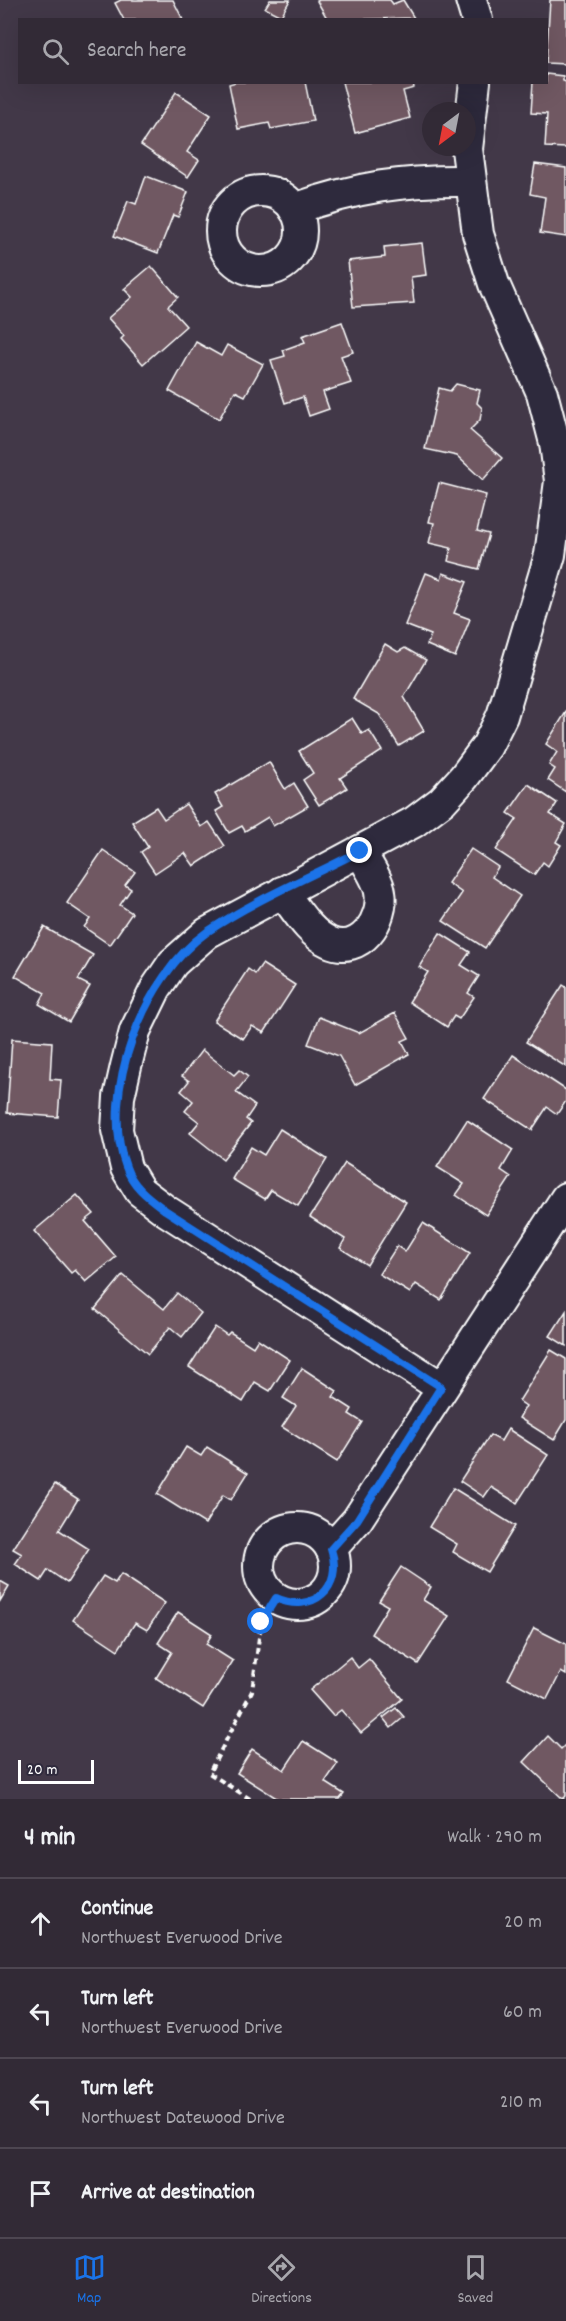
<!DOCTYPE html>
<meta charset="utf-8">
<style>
body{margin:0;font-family:Dekko,sans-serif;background:#3a323e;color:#f1f3f6}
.compass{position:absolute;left:422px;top:102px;width:54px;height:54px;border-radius:50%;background:#322a36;box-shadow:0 6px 24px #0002;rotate:212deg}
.scale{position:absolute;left:18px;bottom:15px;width:76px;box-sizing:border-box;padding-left:6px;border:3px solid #fff;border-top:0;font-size:16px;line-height:21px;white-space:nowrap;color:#fff;-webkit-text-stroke:4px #2f2a3d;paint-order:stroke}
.stop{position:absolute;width:18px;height:18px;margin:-14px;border:4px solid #1a73e8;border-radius:50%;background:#fff}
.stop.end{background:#1a73e8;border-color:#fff;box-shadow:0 2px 6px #0008}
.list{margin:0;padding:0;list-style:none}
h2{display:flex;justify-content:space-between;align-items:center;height:78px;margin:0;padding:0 24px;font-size:26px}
h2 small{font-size:20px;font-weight:400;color:#a8a7ad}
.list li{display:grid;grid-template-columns:39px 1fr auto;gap:18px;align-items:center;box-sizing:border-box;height:90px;padding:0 24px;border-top:2px solid #4d4651}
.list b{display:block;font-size:22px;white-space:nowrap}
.list p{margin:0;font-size:20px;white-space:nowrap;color:#a8a7ad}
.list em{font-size:20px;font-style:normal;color:#a8a7ad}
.icon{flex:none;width:33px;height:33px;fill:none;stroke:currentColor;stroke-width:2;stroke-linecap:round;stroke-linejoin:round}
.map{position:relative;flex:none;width:566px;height:1799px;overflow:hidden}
.search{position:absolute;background:#322a36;box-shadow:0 6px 24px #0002;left:18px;right:18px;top:18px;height:66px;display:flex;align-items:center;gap:15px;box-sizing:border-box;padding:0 21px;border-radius:0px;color:#a8a7ad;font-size:22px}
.sheet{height:438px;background:#322a36}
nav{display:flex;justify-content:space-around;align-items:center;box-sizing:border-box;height:84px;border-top:2px solid #4d4651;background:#322a36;font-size:16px;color:#a8a7ad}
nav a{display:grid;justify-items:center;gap:3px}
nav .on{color:#1a73e8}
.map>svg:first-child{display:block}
</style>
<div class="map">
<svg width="566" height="1799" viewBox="0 0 566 1799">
<rect width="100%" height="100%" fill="#423848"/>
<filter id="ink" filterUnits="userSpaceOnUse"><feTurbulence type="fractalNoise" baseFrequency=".0167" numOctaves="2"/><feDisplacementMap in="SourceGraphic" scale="12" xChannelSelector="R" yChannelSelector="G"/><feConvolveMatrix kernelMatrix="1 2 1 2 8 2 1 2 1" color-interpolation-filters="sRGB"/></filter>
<g filter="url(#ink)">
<g fill="#705862" stroke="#fff" stroke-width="1.5">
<path d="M121,0H173L183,20H124L115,3Z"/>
<path d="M270,0H290L281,16L265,8Z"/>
<path d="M319,0H390L393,4L403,0L414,18L328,20L317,1Z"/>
<path d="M550,0H566V64L546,63Z"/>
<path d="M546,74L563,76V81L566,82V148L545,147L547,114L531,113L533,82H546Z"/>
<path d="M236,82H305L313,121L271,129L269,123L238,129L229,84Z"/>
<path d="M342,82H413L414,88L403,91L410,118L355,133Z"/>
<path d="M176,92L211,115L187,152L199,160L188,177L141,145Z"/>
<path d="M535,164L566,168V237L540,233L545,197L530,194Z"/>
<path d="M146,176L188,192L178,217L173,215L158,253L114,236L128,201L136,204Z"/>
<path d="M422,243L426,275L411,277L414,303L353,307L348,261L385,257L384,247Z"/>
<path d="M151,266L178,297L168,306L186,326L143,364L121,339L124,336L108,318L132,297L124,289Z"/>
<path d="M342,322L353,352L341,356L351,383L323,392L329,409L309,416L303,397L285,403L271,360L285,356L283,350L305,342L302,336Z"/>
<path d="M196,342L221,356L227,345L263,364L245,396L235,391L219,419L169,391Z"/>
<path d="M456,384L480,390L477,403L482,408L480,420L470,430L502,458L483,480L457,456L425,449L439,388L450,391Z"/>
<path d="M439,483L486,495L477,531L489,534L479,569L448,561L451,548L429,543L434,523L429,522Z"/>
<path d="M426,573L441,579L443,573L467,582L454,613L470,619L455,657L427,645L431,635L405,625Z"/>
<path d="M385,644L398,652L405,648L426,660L404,697L424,731L399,746L379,714L353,699Z"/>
<path d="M566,712V792L548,780L555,769L549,765L557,752L546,744Z"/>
<path d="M352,718L362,734L369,730L382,751L340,778L347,788L319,805L303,780L313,773L299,751Z"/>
<path d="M269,762L285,789L294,783L308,806L273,826L268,817L245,831L242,826L229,833L216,811L223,807L215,794Z"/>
<path d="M528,784L557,803L550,814L566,824L556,842L561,845L548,866L543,862L534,875L496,850L517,819L508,813Z"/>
<path d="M186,804L201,827L209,822L225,846L194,866L185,853L155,873L141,852L148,847L132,822L156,807L164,819Z"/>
<path d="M471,849L498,867L492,877L520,896L485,948L443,921L462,893L448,883Z"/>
<path d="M103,850L135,872L125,885L131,889L120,905L132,913L110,945L84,927L90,919L67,903Z"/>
<path d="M44,927L93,955L78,980L90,986L69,1022L39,1004L45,993L15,976Z"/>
<path d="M440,933L470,952L461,965L479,976L468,993L474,997L459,1019L454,1016L447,1027L409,1002L428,972L419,967Z"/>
<path d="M262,964L295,985L264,1033L252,1026L243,1039L214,1021L248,969L255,974Z"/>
<path d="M563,985L566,987V1067L526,1042Z"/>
<path d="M395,1013L409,1038L402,1041L409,1054L355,1085L339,1056L308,1044L319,1017L359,1033Z"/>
<path d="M12,1039L52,1042L50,1079L61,1080L58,1117L7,1113Z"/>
<path d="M202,1050L234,1075L239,1070L248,1077L236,1092L255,1106L246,1119L251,1123L223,1159L190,1133L199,1122L185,1111L193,1101L181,1091L189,1081L182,1076Z"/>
<path d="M513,1055L566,1090V1101L557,1114L547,1107L532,1130L484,1099Z"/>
<path d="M467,1120L513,1150L501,1170L511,1177L486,1215L456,1195L464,1184L437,1167Z"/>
<path d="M280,1129L327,1159L298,1206L271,1190L265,1199L232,1179L251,1147L264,1155Z"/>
<path d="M345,1163L406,1202L367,1265L340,1248L345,1239L310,1217Z"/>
<path d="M77,1195L94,1214L85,1221L116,1257L86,1282L75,1270L71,1273L34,1231Z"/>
<path d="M423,1223L470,1253L441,1300L416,1284L410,1293L379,1274L397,1246L405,1252Z"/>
<path d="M123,1275L164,1309L177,1293L201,1313L182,1337L170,1327L148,1354L95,1309Z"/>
<path d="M566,1311V1346L550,1336Z"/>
<path d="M215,1327L227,1335L230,1332L253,1347L258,1339L290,1360L270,1391L255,1382L243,1402L189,1367Z"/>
<path d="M551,1350L566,1359V1420L554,1440L519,1418L526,1406L519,1401Z"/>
<path d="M302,1368L337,1391L333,1397L352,1409L349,1414L362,1422L337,1462L282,1427L296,1406L283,1398Z"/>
<path d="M508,1429L548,1455L517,1503L491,1487L484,1497L460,1481L490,1435L501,1441Z"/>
<path d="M186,1447L201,1456L207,1447L248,1473L231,1500L223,1495L205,1524L157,1494Z"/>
<path d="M55,1484L78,1499L59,1530L89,1549L67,1583L48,1570L41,1581L15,1564L22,1554L13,1549Z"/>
<path d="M453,1488L515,1526L487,1572L453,1552L457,1544L429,1527Z"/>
<path d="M401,1567L431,1587L423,1600L449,1616L418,1664L371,1634L388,1606L379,1601Z"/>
<path d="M121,1574L165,1603L147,1630L135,1623L118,1650L73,1620L103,1576L115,1583Z"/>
<path d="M0,1581L9,1586L0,1601Z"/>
<path d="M178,1612L212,1634L206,1644L233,1661L203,1708L156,1678L172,1652L158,1643Z"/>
<path d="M534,1628L566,1644V1675L561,1672L547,1699L508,1679Z"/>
<path d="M350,1657L358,1668L369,1659L402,1699L361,1733L341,1710L333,1716L310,1690Z"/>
<path d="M396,1708L404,1717L391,1728L383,1718Z"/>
<path d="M548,1736L561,1749L566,1744V1796L563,1799L524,1762Z"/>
<path d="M303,1741L338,1763L325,1782L344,1794L340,1799H278L237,1773L252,1749L284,1770Z"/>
</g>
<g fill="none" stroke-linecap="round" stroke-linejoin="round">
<defs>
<g id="street">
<path d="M471,0L477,20"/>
<circle cx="261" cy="231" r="40"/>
<path d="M294,209C358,187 402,180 469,181"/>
<path d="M282,892C296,909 308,932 329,942C360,956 385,919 380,892C378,879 366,863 360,851"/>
<path d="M441,1387L165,1210L140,1191L126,1168L117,1130L119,1097L126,1066L135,1031L156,988L173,963L207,933L414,822L442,801L464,777L487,746L502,716L550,555L560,481L555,443L542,393L494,284L478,234L467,149L475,82"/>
<circle cx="297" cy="1566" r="38"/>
<path d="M331,1549L357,1520L566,1198"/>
</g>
</defs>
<use href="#street" stroke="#fff" stroke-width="34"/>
<path stroke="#fff" stroke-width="4" stroke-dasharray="6 4.5" stroke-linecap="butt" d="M250,1799L209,1773L252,1691L261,1622L276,1598"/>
<use href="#street" stroke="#2f2a3d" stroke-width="30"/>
</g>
</g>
<g fill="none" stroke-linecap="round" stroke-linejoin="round" filter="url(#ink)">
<path stroke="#1a73e8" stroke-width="8" d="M261,1622L276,1598C313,1615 344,1587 331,1549L357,1520L441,1387L165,1210C149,1198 133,1187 126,1167C98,1094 144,976 207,932C254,900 310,877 360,851"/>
</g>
</svg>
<svg class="compass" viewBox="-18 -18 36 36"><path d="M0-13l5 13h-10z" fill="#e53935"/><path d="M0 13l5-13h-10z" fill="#a8a7ad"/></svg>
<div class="scale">20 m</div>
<div class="stop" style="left:261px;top:1622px"></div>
<div class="stop end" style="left:360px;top:851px"></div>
<div class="search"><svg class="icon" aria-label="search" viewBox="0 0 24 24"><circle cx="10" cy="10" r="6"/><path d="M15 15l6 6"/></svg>Search here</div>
</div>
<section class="sheet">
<h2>4 min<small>Walk · 290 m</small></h2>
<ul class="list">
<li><svg class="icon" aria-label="ahead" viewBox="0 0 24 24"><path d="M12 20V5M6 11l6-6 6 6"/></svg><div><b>Continue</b><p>Northwest Everwood Drive</p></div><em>20 m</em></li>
<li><svg class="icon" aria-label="left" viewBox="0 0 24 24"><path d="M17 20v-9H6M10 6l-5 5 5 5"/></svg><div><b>Turn left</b><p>Northwest Everwood Drive</p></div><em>60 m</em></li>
<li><svg class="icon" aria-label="left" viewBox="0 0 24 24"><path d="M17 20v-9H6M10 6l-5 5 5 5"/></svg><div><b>Turn left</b><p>Northwest Datewood Drive</p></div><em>210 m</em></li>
<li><svg class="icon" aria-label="arrive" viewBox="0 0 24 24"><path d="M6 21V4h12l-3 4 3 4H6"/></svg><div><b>Arrive at destination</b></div></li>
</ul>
</section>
<nav>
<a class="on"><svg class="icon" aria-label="map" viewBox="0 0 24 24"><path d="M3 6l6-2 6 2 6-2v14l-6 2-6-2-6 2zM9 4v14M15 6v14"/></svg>Map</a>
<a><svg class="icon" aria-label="directions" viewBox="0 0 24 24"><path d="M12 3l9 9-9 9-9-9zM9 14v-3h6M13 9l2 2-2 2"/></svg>Directions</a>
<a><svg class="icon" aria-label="saved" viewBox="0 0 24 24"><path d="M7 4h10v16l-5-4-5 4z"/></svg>Saved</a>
</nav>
